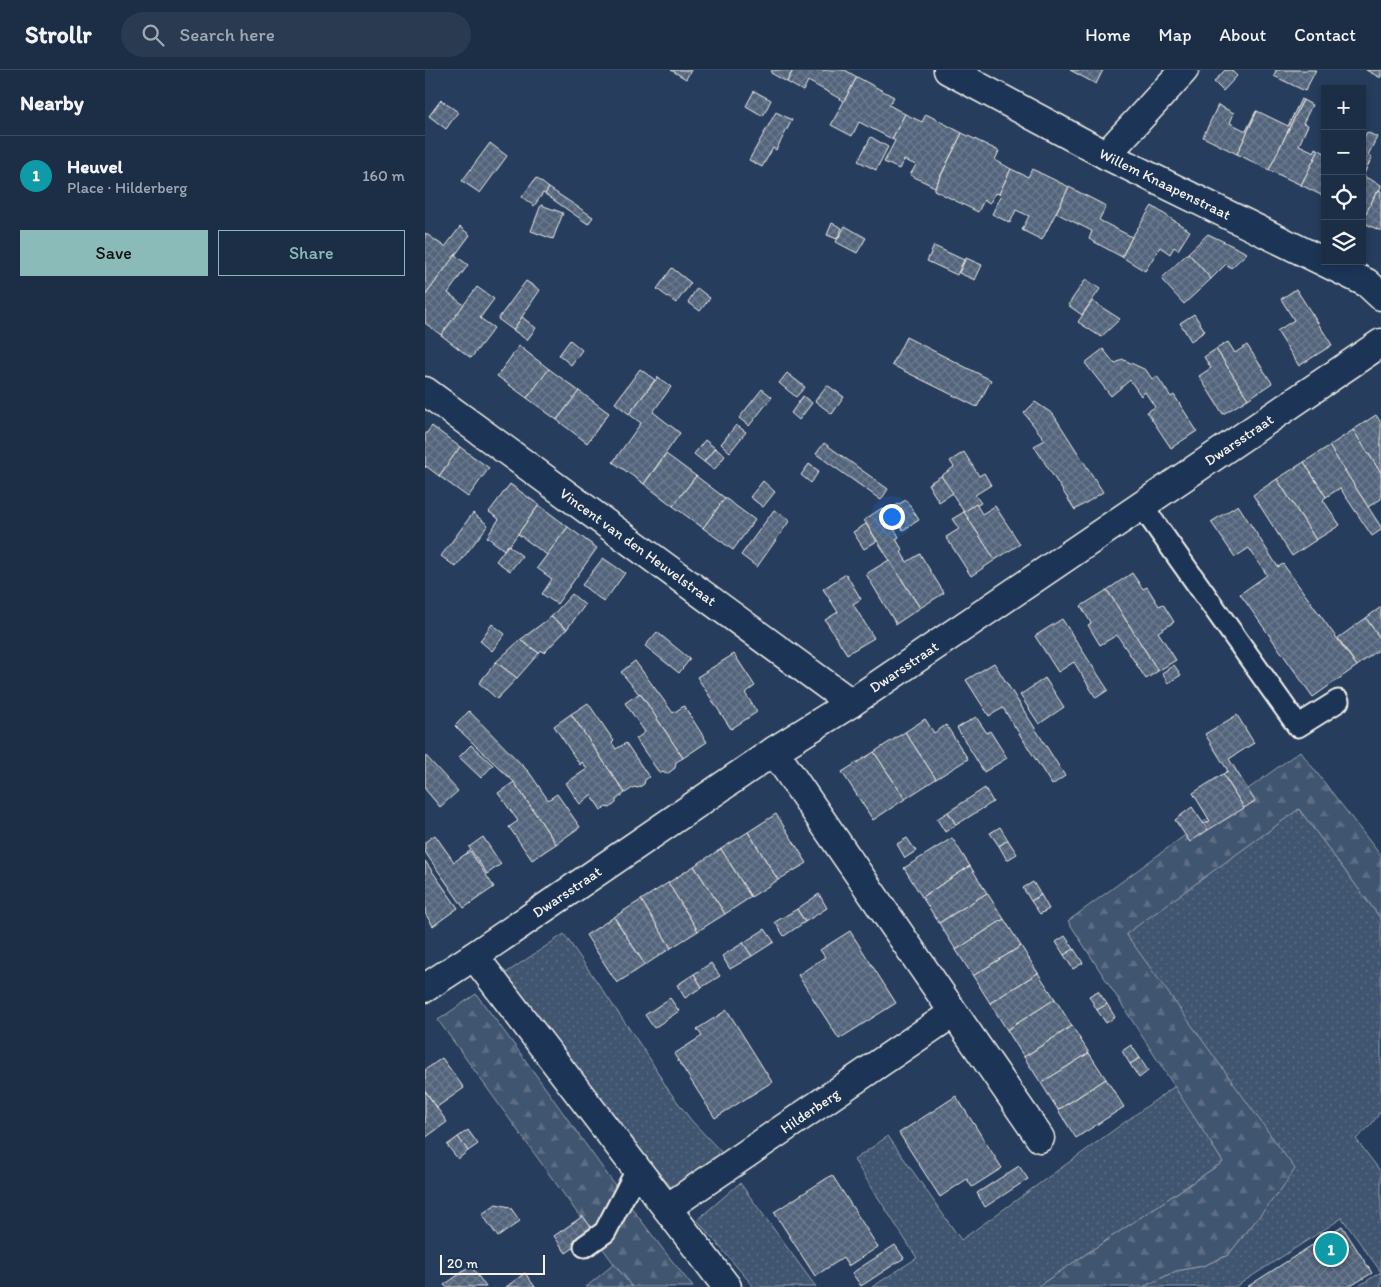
<!DOCTYPE html>
<meta charset="utf-8">
<style>
body{margin:0;font-family:Itim,sans-serif;background:#293a51;color:#f1f3f6}
.controls{position:absolute;right:15px;top:15px;display:grid;overflow:hidden;border-radius:0px;box-shadow:0 2px 8px #0003}
.controls button{width:45px;height:45px;display:grid;place-items:center;padding:0;border:0;border-bottom:1px solid #3a4a5f;background:#1c2e46;color:#f1f3f6;font:25px sans-serif}
.scale{position:absolute;left:15px;bottom:12px;width:105px;box-sizing:border-box;padding-left:5px;border:2px solid #f4f1e8;border-top:0;font-size:14px;line-height:18px;white-space:nowrap;color:#f4f1e8;-webkit-text-stroke:4px #1d3557;paint-order:stroke}
.you{position:absolute;left:466px;top:446px;width:18px;height:18px;margin:-12px;border:4px solid #fff;border-radius:50%;background:#1a73e8;box-shadow:0 0 0 8px #1a73e833}
.badge{display:grid;place-items:center;width:32px;height:32px;border-radius:50%;background:#8bbbb9;color:#fff;font-size:16px;font-weight:700}
.pin{position:absolute;translate:-50% -50%;border:2px solid #fff;box-shadow:0 1px 5px #0006}
.list{margin:0;padding:0;list-style:none}
h2{display:flex;justify-content:space-between;align-items:center;height:65px;margin:0;padding:0 20px;font-size:21px}
h2 small{font-size:16px;font-weight:400;color:#a0a8b3}
.list li{display:grid;grid-template-columns:32px 1fr auto;gap:15px;align-items:center;box-sizing:border-box;height:80px;padding:0 20px;border-top:1px solid #3a4a5f}
.list b{display:block;font-size:19px;white-space:nowrap}
.list p{margin:0;font-size:16px;white-space:nowrap;color:#a0a8b3}
.list em{font-size:16px;font-style:normal;color:#a0a8b3}
.actions{display:flex;gap:10px;padding:15px 20px}
.actions a{flex:1;padding:11px 0;border:1px solid #8bbbb9;border-radius:0px;text-align:center;font-size:18px;color:#8bbbb9}
.actions .main{background:#8bbbb9;color:#111}
.icon{flex:none;width:28px;height:28px;fill:none;stroke:currentColor;stroke-width:2;stroke-linecap:round;stroke-linejoin:round}
.map{position:relative;flex:none;width:956px;height:1217px;overflow:hidden}
header{display:flex;align-items:center;gap:30px;box-sizing:border-box;height:70px;padding:0 25px;background:#1c2e46;border-bottom:1px solid #3a4a5f}
header strong{font-size:24px}
nav{display:flex;gap:28px;margin-inline-start:auto;font-size:18px}
.search{width:350px;height:45px;background:#293a51;display:flex;align-items:center;gap:12px;box-sizing:border-box;padding:0 18px;border-radius:28px;color:#a0a8b3;font-size:19px}
main{display:flex}
aside{flex:1;background:#1c2e46}
.map>svg:first-child{display:block}
</style>
<header>
<strong>Strollr</strong>
<div class="search"><svg class="icon" aria-label="search" viewBox="0 0 24 24"><circle cx="10" cy="10" r="6"/><path d="M15 15l6 6"/></svg>Search here</div>
<nav><a>Home</a><a>Map</a><a>About</a><a>Contact</a></nav>
</header>
<main>
<aside>
<h2>Nearby<small></small></h2>
<ul class="list">
<li><span class="badge" style="background:#0f9aa8">1</span><div><b>Heuvel</b><p>Place · Hilderberg</p></div><em>160 m</em></li>
</ul>
<div class="actions"><a class="main">Save</a><a>Share</a></div>
</aside>
<div class="map">
<svg width="956" height="1217" viewBox="0 0 956 1217">
<defs>
<pattern id="grass-dots" width="8" height="8" patternUnits="userSpaceOnUse" patternTransform="scale(1.25)"><rect width="8" height="8" fill="#40546f"/><path d="M2 2h.1M6 6h.1" fill="none" stroke="#5c6d84" stroke-width="1.8" stroke-linecap="round"/></pattern>
<pattern id="forest-firs" width="22" height="20" patternUnits="userSpaceOnUse" patternTransform="scale(1.25)"><rect width="22" height="20" fill="#40546f"/><path d="M5 1l3.5 6h-7zM16 11l3.5 6h-7z" fill="#5c6d84"/></pattern>
<pattern id="cemetery-stones" width="16" height="16" patternUnits="userSpaceOnUse" patternTransform="scale(1.25)"><rect width="16" height="16" fill="#40546f"/><path d="M2 7V4a2 2 0 0 1 4 0v3zM10 15v-3a2 2 0 0 1 4 0v3z" fill="#5c6d84"/></pattern>
<pattern id="building-cross-hatch" width="8" height="8" patternUnits="userSpaceOnUse" patternTransform="scale(1.25)"><rect width="8" height="8" fill="#52647b"/><path d="M0 0l8 8M0 8l8-8" fill="none" stroke="#6c7b8e"/></pattern>
</defs>
<rect width="100%" height="100%" fill="#263d5d"/>
<filter id="ink" filterUnits="userSpaceOnUse"><feTurbulence type="fractalNoise" baseFrequency=".02" numOctaves="2"/><feDisplacementMap in="SourceGraphic" scale="10" xChannelSelector="R" yChannelSelector="G"/><feConvolveMatrix kernelMatrix="1 2 1 2 8 2 1 2 1" color-interpolation-filters="sRGB"/></filter>
<g filter="url(#ink)">
<g fill="url(#grass-dots)" stroke="#9aa2ac">
<path d="M874,739L956,849V1041L945,1056L931,1069L956,1102V1217H932L956,1202L917,1148L810,1217H718L751,1201L778,1196L803,1185L857,1118L869,1099L700,864Z"/>
<path d="M139,864L225,989L242,1018L266,1050L298,1084L247,1118L191,1053L75,907Z"/>
<path d="M750,1016L798,1092L612,1217H447L492,1188L429,1090L463,1066L536,1170Z"/>
<path d="M315,1113L391,1217H329L272,1150Z"/>
</g>
<g fill="url(#forest-firs)" stroke="#9aa2ac">
<path d="M875,681L956,786V849L874,739L701,864L870,1099L857,1118L803,1185L778,1196L751,1201L718,1217H612L798,1092L643,851Z"/>
<path d="M51,924C125,1020 191,1123 268,1217H207L189,1194L13,950Z"/>
</g>
<path fill="url(#cemetery-stones)" stroke="#9aa2ac" d="M189,1194L207,1217H161Z"/>
<g fill="url(#building-cross-hatch)" stroke="#f4f1e8">
<path d="M246,0H266L261,9Z"/>
<path d="M347,0H368L362,12L346,3Z"/>
<path d="M368,0H420L432,7L419,31L383,11L378,21L362,12Z"/>
<path d="M645,0H678L671,14Z"/>
<path d="M800,0H806L812,6L798,21L789,12Z"/>
<path d="M851,0H891L880,21L849,6Z"/>
<path d="M941,0H956V7H954Z"/>
<path d="M432,7L469,27L464,35L480,44L467,69L434,52L427,66L406,55Z"/>
<path d="M329,21L346,30L338,46L321,36Z"/>
<path d="M876,29L878,30L844,100L812,84L832,41L863,56Z"/>
<path d="M16,30L33,42L21,59L4,46Z"/>
<path d="M878,30L887,35L878,53L883,55L874,75L889,82L890,78L894,80L876,115L844,100Z"/>
<path d="M793,35L809,43L805,53L821,61L831,41H832L812,84L778,67Z"/>
<path d="M351,42L367,50L351,80L348,78L337,97L324,90Z"/>
<path d="M480,44L497,52L501,44L537,63L510,117L485,105L491,95L479,90L474,99L459,92L470,71L467,69Z"/>
<path d="M942,62L952,67L943,85L947,87L938,106L956,115V117L953,123H951L937,152V72Z"/>
<path d="M537,63L574,81L570,90L586,99L574,124L570,123L565,133L559,130L553,142L509,120Z"/>
<path d="M446,67L463,77L451,100L433,91Z"/>
<path d="M65,73L82,86L55,123L37,111Z"/>
<path d="M894,80L900,83V127L876,115Z"/>
<path d="M586,99L603,107L607,99L644,117L617,170L597,160L604,146L591,140L585,153L567,144L576,126L574,124Z"/>
<path d="M111,108L124,118L120,124L118,123L109,136L97,127Z"/>
<path d="M644,117L681,136L674,150L707,167L697,187L664,169L667,161L631,143Z"/>
<path d="M124,118L168,147L163,154L120,124Z"/>
<path d="M954,120L956,121V161L937,152L951,123H953Z"/>
<path d="M116,135L138,143L128,169L106,161Z"/>
<path d="M727,136L765,161L753,180L749,177L745,184L735,177L720,201L697,187L707,167Z"/>
<path d="M407,153L417,158L412,169L402,165Z"/>
<path d="M420,156L441,168L432,183L411,172Z"/>
<path d="M35,157L45,165L0,226V163L20,177Z"/>
<path d="M783,164L822,183L806,198L801,194L786,209L763,183Z"/>
<path d="M509,176L539,190L532,205L502,191Z"/>
<path d="M763,183L786,209L759,234L736,209Z"/>
<path d="M30,185L43,195L23,223L39,235L16,265L0,253V226Z"/>
<path d="M541,188L557,195L550,210L534,203Z"/>
<path d="M247,198L266,213L251,233L232,219Z"/>
<path d="M661,209L675,219L657,245L643,235Z"/>
<path d="M101,211L115,220L88,260L73,249Z"/>
<path d="M52,217L69,229L55,248L69,258L46,288L16,265Z"/>
<path d="M272,218L285,228L275,241L263,232Z"/>
<path d="M871,219L907,275L874,296L852,261L869,250L856,229Z"/>
<path d="M667,231L695,249L676,267L653,252Z"/>
<path d="M769,244L780,261L766,271L755,253Z"/>
<path d="M97,247L111,258L102,270L88,260Z"/>
<path d="M481,267L566,310L552,337L467,295Z"/>
<path d="M145,270L157,280L146,295L134,285Z"/>
<path d="M803,272L810,283L822,275L847,313L823,329L791,279Z"/>
<path d="M94,276L124,299L102,328L72,306Z"/>
<path d="M678,279L690,294L697,289L721,300L727,309L732,306L746,327L749,325L772,361L746,378L722,342L730,337L720,322L716,326L705,310L686,326L660,293Z"/>
<path d="M791,279L823,329L798,344L774,306L786,298L779,287Z"/>
<path d="M124,299L154,321L132,350L102,328Z"/>
<path d="M215,299L230,310L204,344L190,333Z"/>
<path d="M362,303L380,317L371,327L354,313Z"/>
<path d="M233,307L246,317L228,342L255,363L219,414L188,392L216,353L204,344Z"/>
<path d="M402,315L419,327L407,344L390,331Z"/>
<path d="M337,319L347,327L324,356L314,348Z"/>
<path d="M154,321L184,343L162,373L132,350Z"/>
<path d="M378,326L387,333L374,350L366,343Z"/>
<path d="M610,332L628,344L678,422L650,440L609,376L620,370L599,343Z"/>
<path d="M951,345L956,353V403L928,360Z"/>
<path d="M311,355L321,362L305,382L296,374Z"/>
<path d="M7,356L35,377L14,406L1,396L0,398V365Z"/>
<path d="M928,360L956,403V429L943,437L904,376Z"/>
<path d="M280,370L290,378L279,392L269,384Z"/>
<path d="M399,373L463,419L456,430L391,384Z"/>
<path d="M904,376L956,457V460L947,466L915,418L901,427L879,392Z"/>
<path d="M35,377L64,398L43,427L14,406Z"/>
<path d="M290,378L300,386L289,400L279,392Z"/>
<path d="M539,382L554,406L559,403L566,415L550,425L556,433L551,436V434L539,442L516,406L529,397L525,391Z"/>
<path d="M241,384L271,406L248,436L219,414Z"/>
<path d="M879,392L901,427L898,430L915,455L891,470L852,409Z"/>
<path d="M384,394L394,401L386,413L376,405Z"/>
<path d="M271,406L300,428L278,458L248,436Z"/>
<path d="M516,406L528,423L514,432L503,414Z"/>
<path d="M852,409L891,470L867,486L828,425Z"/>
<path d="M338,411L350,422L338,437L325,427Z"/>
<path d="M85,414L114,435L84,476L83,475L79,480L62,467L74,449L64,442Z"/>
<path d="M300,428L330,450L308,480L278,458Z"/>
<path d="M481,430L494,450L478,460L465,439Z"/>
<path d="M551,434L557,444L570,436L595,474L570,490L539,442Z"/>
<path d="M114,435L143,457L122,485L93,464Z"/>
<path d="M813,435L853,497L858,494L932,596L888,627L815,524L842,505L824,478L810,487L786,452Z"/>
<path d="M457,438L474,467L471,469L478,481L476,482L482,492L495,484L519,523L495,538L439,450Z"/>
<path d="M349,440L365,450L332,497L316,485Z"/>
<path d="M539,442L570,490L546,506L521,467L534,459L527,449Z"/>
<path d="M48,443L63,455L31,497L16,486Z"/>
<path d="M441,454L452,471L439,479L428,462Z"/>
<path d="M143,457L172,478L132,534L117,524L127,509L112,498Z"/>
<path d="M83,475L97,486L85,501L71,491Z"/>
<path d="M178,488L200,503L179,532L157,515Z"/>
<path d="M464,490L495,538L471,554L441,504Z"/>
<path d="M707,503L718,519L722,517L734,536L738,534L749,552L733,562L751,590L733,601L682,520Z"/>
<path d="M421,504L436,529L428,534L449,568L422,584L400,550L413,542L398,519Z"/>
<path d="M682,520L733,601L721,609L692,565L675,575L663,555L666,553L656,536Z"/>
<path d="M147,524L160,535L142,559L126,547Z"/>
<path d="M956,537V570L941,548Z"/>
<path d="M126,547L142,559L119,583L116,580L114,583L95,570Z"/>
<path d="M941,548L956,570V578L932,596L913,568Z"/>
<path d="M637,549L683,620L671,628L649,592L633,602L610,566Z"/>
<path d="M67,554L80,564L67,581L55,571Z"/>
<path d="M232,562L265,589L254,603L220,576Z"/>
<path d="M95,570L114,583L92,608L71,592Z"/>
<path d="M309,584L330,616L320,623L332,642L306,659L272,607Z"/>
<path d="M210,591L248,643L259,636L282,672L258,688L215,623L214,624L196,602Z"/>
<path d="M71,592L92,608L72,629L54,613Z"/>
<path d="M569,593L640,706L627,715L578,638L564,646L541,610Z"/>
<path d="M749,595L756,605L743,613L737,603Z"/>
<path d="M620,608L639,637L614,654L595,625Z"/>
<path d="M215,623L258,688L251,692L250,698L242,704L237,702L235,704L211,669L220,662L200,633Z"/>
<path d="M163,633L189,671L187,673L191,679L201,673L224,707L220,710L219,714L213,718L209,717L200,723L146,644Z"/>
<path d="M44,641L104,702L123,730L132,724L155,757L131,774L89,712L30,656Z"/>
<path d="M146,644L200,723L191,730V733L185,738L181,737L176,740L166,725L155,734L141,713L162,699L157,692L155,695L129,656Z"/>
<path d="M812,645L829,673L804,689L830,731L819,738L798,704L803,701L780,664Z"/>
<path d="M551,647L562,663L565,661L582,688L559,702L532,658Z"/>
<path d="M500,649L509,663L521,655L543,689L511,709L480,662Z"/>
<path d="M480,662L511,709L480,729L449,682Z"/>
<path d="M46,675L68,695L56,708L34,687Z"/>
<path d="M449,682L480,729L448,750L417,702Z"/>
<path d="M0,685L33,721L15,737L0,719Z"/>
<path d="M798,704L819,738L783,760L779,754L785,751L768,723Z"/>
<path d="M89,712L131,774L107,790L84,757L93,751L73,723Z"/>
<path d="M560,718L568,732L531,755L523,742Z"/>
<path d="M767,737L783,760L765,772L750,750Z"/>
<path d="M523,742L531,755L520,762L512,749Z"/>
<path d="M351,744L382,793L353,810L323,762Z"/>
<path d="M575,757L583,770L574,776L565,763Z"/>
<path d="M323,762L353,810L326,827L296,779Z"/>
<path d="M10,765L29,792L45,781L69,817L39,838L0,782V772Z"/>
<path d="M58,767L76,794L62,804L44,777Z"/>
<path d="M482,768L491,781L480,788L472,774Z"/>
<path d="M527,768L545,796L497,827L479,798Z"/>
<path d="M583,770L592,784L582,790L574,776Z"/>
<path d="M296,779L326,827L300,844L269,796Z"/>
<path d="M0,791L33,838L8,856L0,843Z"/>
<path d="M269,796L300,844L273,861L243,813Z"/>
<path d="M545,796L562,823L514,853L497,827Z"/>
<path d="M608,812L616,825L606,831L598,818Z"/>
<path d="M243,813L273,861L246,878L216,830Z"/>
<path d="M562,823L579,849L531,880L514,853Z"/>
<path d="M394,824L402,838L380,852L372,839Z"/>
<path d="M616,825L624,839L615,844L606,831Z"/>
<path d="M216,830L246,878L220,895L189,847Z"/>
<path d="M372,839L380,852L359,866L350,852Z"/>
<path d="M189,847L220,895L192,913L161,865Z"/>
<path d="M579,849L596,876L548,906L531,880Z"/>
<path d="M340,859L349,872L327,886L318,873Z"/>
<path d="M425,861L471,933L414,969L373,905L400,887L395,880Z"/>
<path d="M640,866L649,879L639,885L631,872Z"/>
<path d="M318,873L327,886L305,899L297,886Z"/>
<path d="M596,876L613,903L565,933L548,906Z"/>
<path d="M649,879L658,893L648,899L639,885Z"/>
<path d="M286,893L295,906L277,917L269,904Z"/>
<path d="M613,903L630,929L582,960L565,933Z"/>
<path d="M269,904L277,917L260,928L252,915Z"/>
<path d="M673,921L682,934L672,940L664,926Z"/>
<path d="M245,928L254,941L229,958L220,945Z"/>
<path d="M630,929L647,956L599,987L582,960Z"/>
<path d="M682,934L690,947L681,953L672,940Z"/>
<path d="M302,940L347,1012L290,1048L249,984L277,966L272,959Z"/>
<path d="M647,956L664,983L616,1013L599,987Z"/>
<path d="M706,975L715,988L705,994L697,981Z"/>
<path d="M664,983L681,1009L633,1040L616,1013Z"/>
<path d="M17,988L39,1018L12,1037L0,1021V1000Z"/>
<path d="M715,988L723,1001L714,1008L705,994Z"/>
<path d="M681,1009L699,1037L651,1068L633,1040Z"/>
<path d="M0,1021L22,1052L0,1068Z"/>
<path d="M531,1026L577,1098L547,1117L542,1109L515,1127L474,1063Z"/>
<path d="M43,1060L53,1074L43,1081L33,1067Z"/>
<path d="M33,1067L43,1081L33,1089L22,1075Z"/>
<path d="M594,1096L603,1109L560,1137L552,1123Z"/>
<path d="M407,1105L453,1177L423,1196L418,1188L390,1206L349,1142Z"/>
<path d="M71,1134L85,1137L95,1151L73,1167L57,1144Z"/>
<path d="M158,1146L170,1163L141,1183L129,1166Z"/>
<path d="M917,1156L947,1203L924,1217H822Z"/>
<path d="M470,1175L479,1188L436,1216L427,1203Z"/>
<path d="M46,1196L61,1217H21L19,1215Z"/>
<path d="M100,1203L110,1217H81Z"/>
</g>
<g fill="none" stroke-linecap="round" stroke-linejoin="round">
<defs>
<g id="service">
<path d="M717,436L873,656L913,631"/>
<path d="M160,1176L180,1162L212,1100"/>
</g>
<g id="minor">
<path d="M523,0L681,85L942,213L956,226"/>
<path d="M681,85L759,0"/>
<path d="M0,321L426,633"/>
<path d="M349,681L615,1068"/>
<path d="M49,886L302,1217"/>
<path d="M0,918L49,886L349,681L426,633L956,273"/>
<path d="M242,1138L528,943"/>
</g>
</defs>
<use href="#service" stroke="#f4f1e8" stroke-width="25"/>
<use href="#minor" stroke="#f4f1e8" stroke-width="31"/>
<use href="#service" stroke="#1d3557" stroke-width="21"/>
<use href="#minor" stroke="#1d3557" stroke-width="28"/>
</g>
</g>
<g text-anchor="middle" stroke-width="4" stroke-linejoin="round" paint-order="stroke">
<g font-size="15" fill="#f4f1e8" stroke="#1d3557">
<text transform="translate(740 114) rotate(26)" y="5">Willem Knaapenstraat</text>
<text transform="translate(814 370) rotate(-34)" y="5">Dwarsstraat</text>
<text transform="translate(213 477) rotate(36)" y="5">Vincent van den Heuvelstraat</text>
<text transform="translate(479 597) rotate(-34)" y="5">Dwarsstraat</text>
<text transform="translate(142 822) rotate(-34)" y="5">Dwarsstraat</text>
<text transform="translate(385 1041) rotate(-34)" y="5">Hilderberg</text>
</g>
</g>
</svg>
<div class="controls">
<button>+</button>
<button>−</button>
<button><svg class="icon" aria-label="locate" viewBox="0 0 24 24"><circle cx="12" cy="12" r="6"/><path d="M12 2v4M12 18v4M2 12h4M18 12h4"/></svg></button>
<button><svg class="icon" aria-label="layers" viewBox="0 0 24 24"><path d="M12 4l9 5-9 5-9-5zM3 14l9 5 9-5"/></svg></button>
</div>
<div class="scale">20 m</div>
<div class="you"></div>
<div class="pin badge" style="left:906px;top:1179px;background:#0f9aa8">1</div>
</div>
</main>
